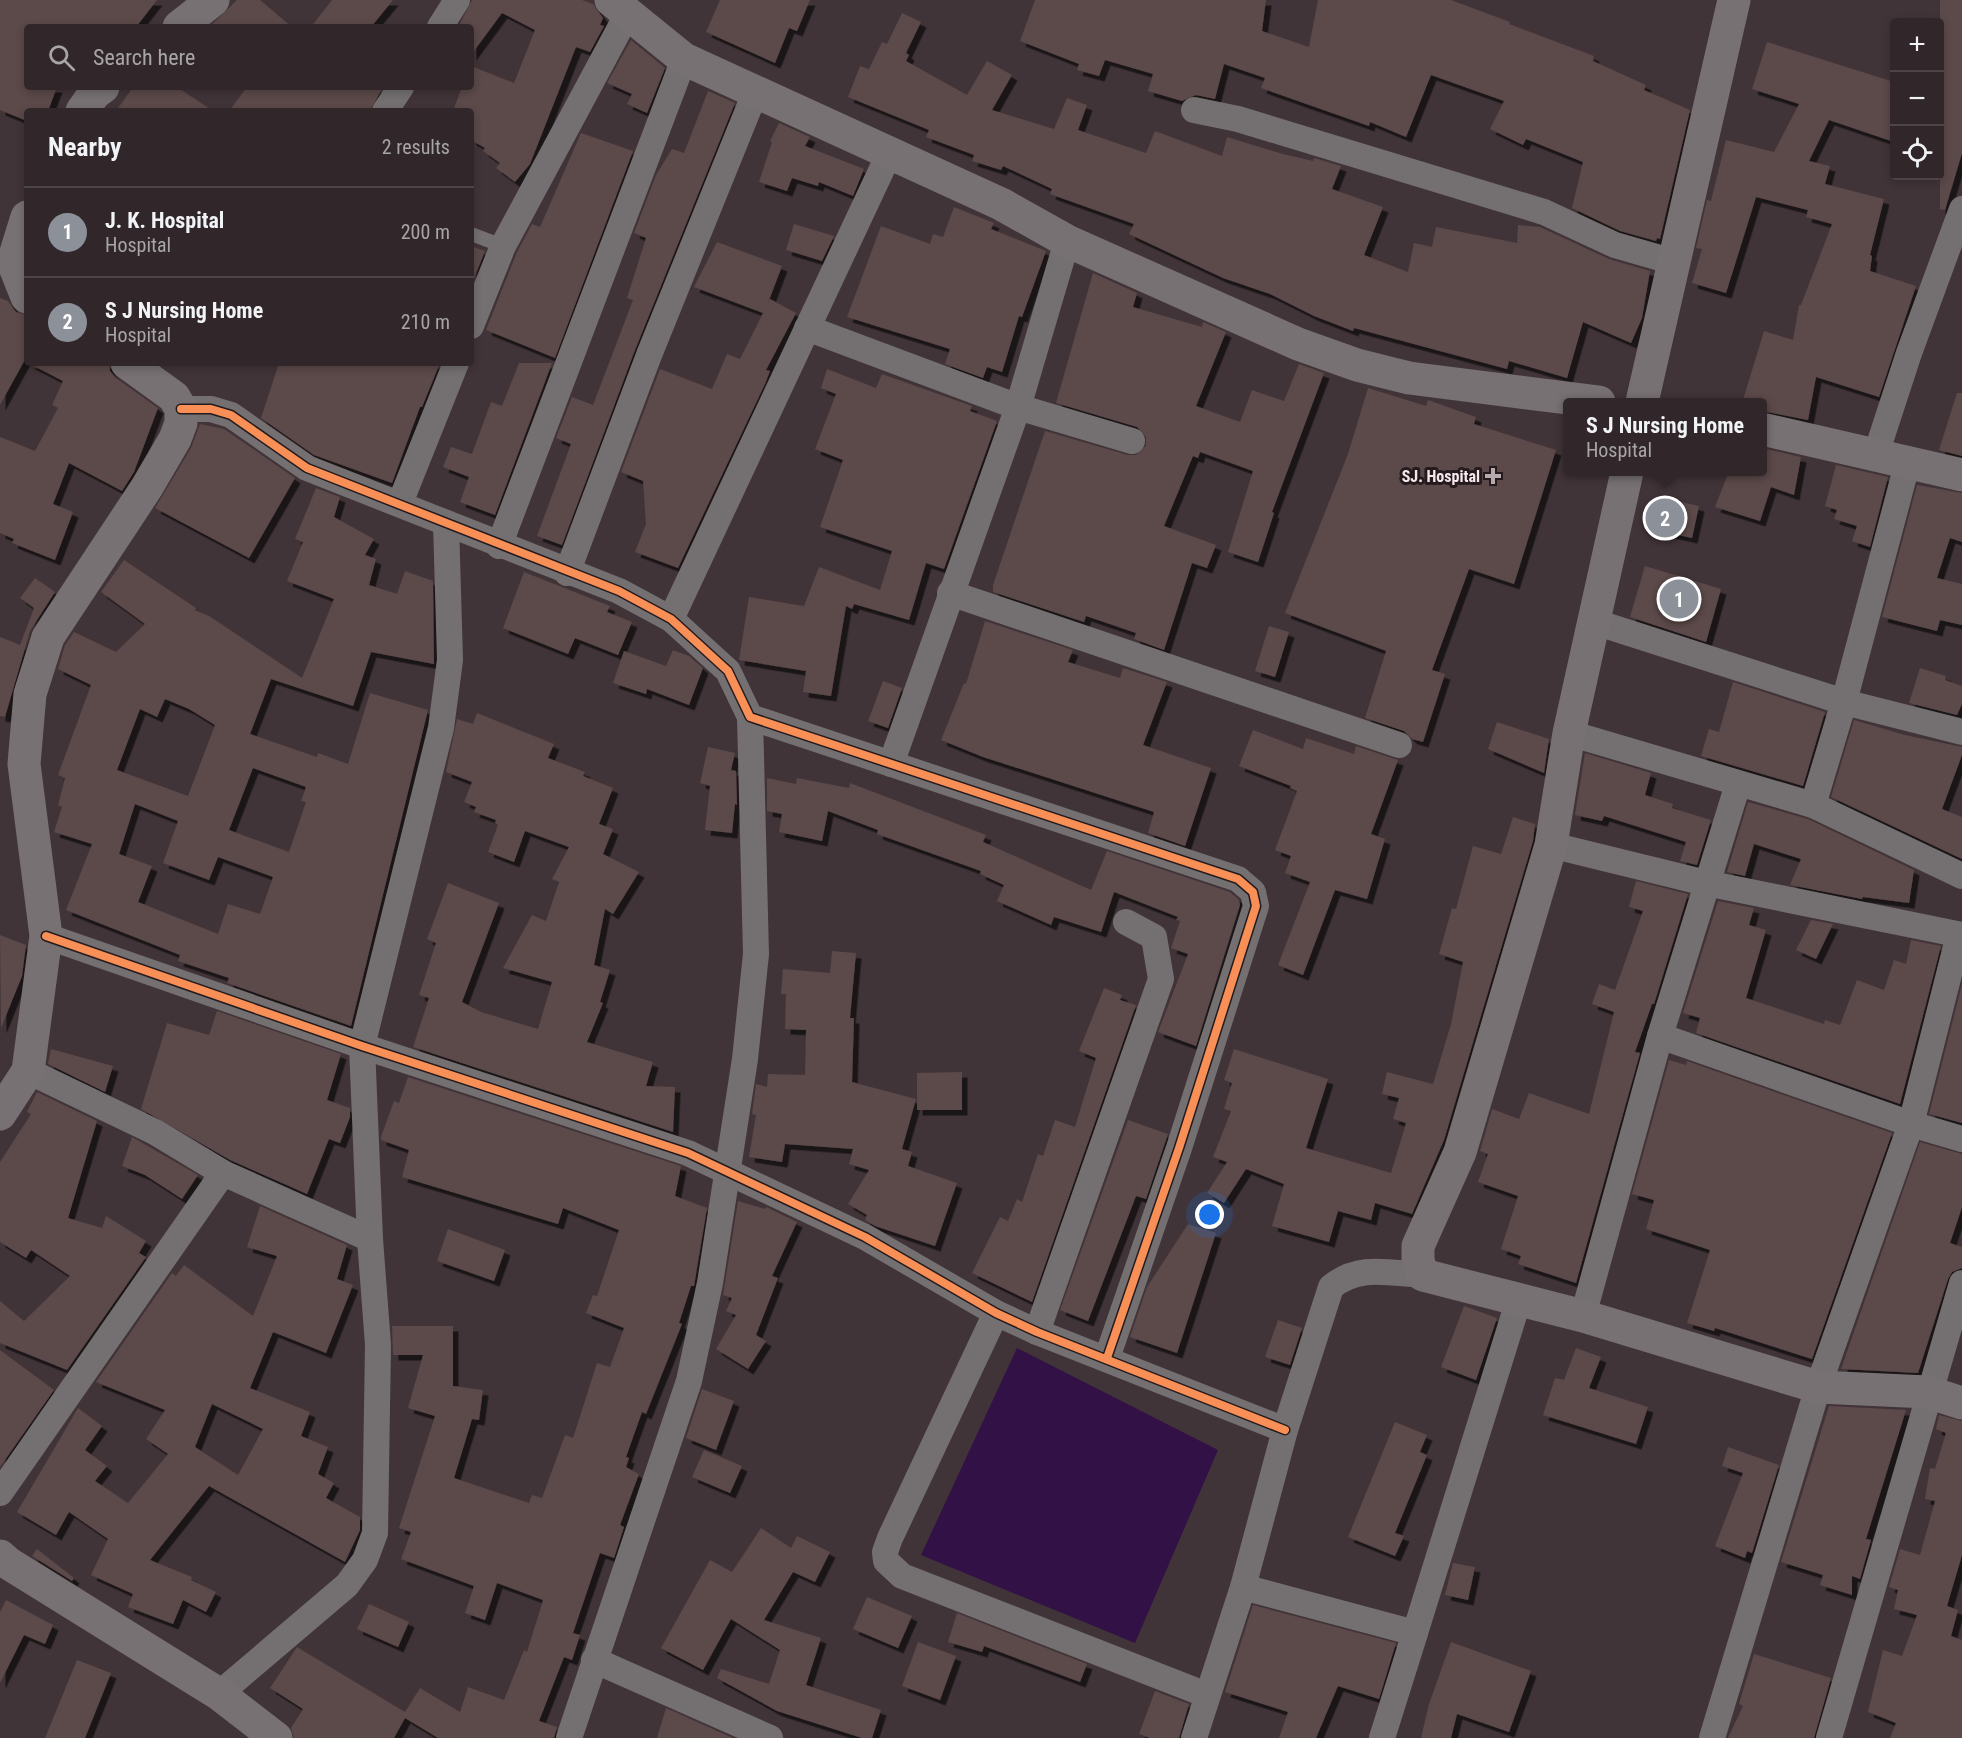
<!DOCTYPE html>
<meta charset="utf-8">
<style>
body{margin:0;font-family:"Roboto Condensed",sans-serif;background:#392f32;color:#f1f3f6}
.controls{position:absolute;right:18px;top:18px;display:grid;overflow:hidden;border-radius:6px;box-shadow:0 3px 9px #0003}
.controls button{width:54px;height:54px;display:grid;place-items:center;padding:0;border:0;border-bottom:2px solid #4c4447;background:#31272a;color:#f1f3f6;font:30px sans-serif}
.you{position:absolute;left:1210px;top:1215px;width:21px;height:21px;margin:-15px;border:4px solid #fff;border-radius:50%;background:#1a73e8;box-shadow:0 0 0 9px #1a73e833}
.badge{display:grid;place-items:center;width:39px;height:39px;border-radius:50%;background:#8c9099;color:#fff;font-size:20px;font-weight:700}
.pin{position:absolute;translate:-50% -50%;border:3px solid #fff;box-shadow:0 2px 6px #0006}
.popup{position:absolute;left:1563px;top:398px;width:204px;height:78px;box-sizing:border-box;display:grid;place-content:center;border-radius:6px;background:#31272a;filter:drop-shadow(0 2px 4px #0005);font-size:20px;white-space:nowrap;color:#a8a5a8}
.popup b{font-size:22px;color:#f1f3f6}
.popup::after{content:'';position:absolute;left:50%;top:100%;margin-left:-12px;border:12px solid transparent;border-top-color:#31272a}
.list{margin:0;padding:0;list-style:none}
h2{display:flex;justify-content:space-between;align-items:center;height:78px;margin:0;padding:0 24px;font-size:26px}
h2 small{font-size:20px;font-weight:400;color:#a8a5a8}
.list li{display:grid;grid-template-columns:39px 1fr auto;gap:18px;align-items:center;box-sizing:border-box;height:90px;padding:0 24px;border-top:2px solid #4c4447}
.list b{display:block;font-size:22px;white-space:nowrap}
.list p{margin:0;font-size:20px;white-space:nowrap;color:#a8a5a8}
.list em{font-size:20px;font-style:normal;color:#a8a5a8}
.icon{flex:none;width:33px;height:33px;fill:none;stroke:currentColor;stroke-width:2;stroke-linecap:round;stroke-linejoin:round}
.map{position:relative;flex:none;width:1962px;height:1738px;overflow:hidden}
.search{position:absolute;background:#31272a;box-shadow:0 3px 9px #0003;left:24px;top:24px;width:450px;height:66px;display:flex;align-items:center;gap:15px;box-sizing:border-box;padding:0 21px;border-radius:6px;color:#a8a5a8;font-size:22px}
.panel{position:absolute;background:#31272a;box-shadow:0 3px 9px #0003;left:24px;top:108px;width:450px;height:258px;border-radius:6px}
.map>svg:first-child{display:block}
</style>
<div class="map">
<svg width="1962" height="1738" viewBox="0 0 1962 1738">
<defs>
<filter id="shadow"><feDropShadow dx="5.5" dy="5.5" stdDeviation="0" flood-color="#0009"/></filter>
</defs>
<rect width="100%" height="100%" fill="#413438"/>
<path fill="#321147" d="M1017,1348L1218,1450L1135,1643L921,1555Z"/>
<g fill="#5c484a" fill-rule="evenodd" filter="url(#shadow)">
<path d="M0,0H157L136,27H27V87H57L48,111H27V121L0,110Z"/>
<path d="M237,0H260L292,27H209Z"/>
<path d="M332,0H393L371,27H311Z"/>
<path d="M472,0H582L593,4L603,18L600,25L604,26L590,52L576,47L530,164L515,182L496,168L500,163L483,151L485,148L471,140V111H453L462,87H471V66L514,83L535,30L502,13L471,55V27H458Z"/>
<path d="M720,0H810L797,31L789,28L775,63L706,32Z"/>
<path d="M1035,0H1266L1262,31L1309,47L1318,0H1451L1510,22L1509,24L1594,56L1593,61L1646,85L1644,90L1690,110L1660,239L1657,238L1656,241L1620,231L1572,208L1583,162L1526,139L1523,145L1490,129L1504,101L1431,75L1406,137L1370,122L1369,126L1261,88L1265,78L1224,64L1215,99L1196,95L1182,101L1148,91L1153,74L1105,60L1099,76L1077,70L1079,64L1020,41Z"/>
<path d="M1940,0H1962V153L1945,210L1940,209Z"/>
<path d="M902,13L921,22L906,53L909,55L906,61L967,95L987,61L1012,75L992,110L1054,129L1067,98L1087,105L1078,130L1146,153L1155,131L1222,156L1227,137L1283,154L1313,161L1314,158L1341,166L1332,189L1383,207L1364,255L1408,272L1414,243L1432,247L1436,227L1517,243L1518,225L1540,227L1609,259L1650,271L1642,318L1631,343L1583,322L1567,378L1509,361L1507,369L1354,328L1353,331L1314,316L1270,294L1223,278L1129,234L1134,224L1050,194L1052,189L1003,166L1001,170L972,161L974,155L926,137L929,130L848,97L860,66L869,69L882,42L887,44Z"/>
<path d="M631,40L665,68L647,113L627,104L632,94L607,83Z"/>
<path d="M1767,42L1894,82V142L1829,120L1809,161L1830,166L1825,184L1884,199L1870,255L1872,256L1870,271L1916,286L1879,397L1816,377L1808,420L1762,411V402L1743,400L1764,331L1793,340L1799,305H1801L1832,224L1806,217L1808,210L1756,197L1726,293L1692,283L1702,249L1696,248L1707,200L1711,201L1726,140L1774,152L1799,104L1752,89Z"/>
<path d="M133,87H177L213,111H116Z"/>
<path d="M247,87H383L370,111H229Z"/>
<path d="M708,91L735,103L635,350L562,545L537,536L571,444L556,438L572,397L593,405L633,300L627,298L646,238L634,233L656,175L672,149L684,153Z"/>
<path d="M779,123L810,137L805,146L864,169L853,196L819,182L818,186L792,178L787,191L759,182L772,142L770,141Z"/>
<path d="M581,133L633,151L555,358L486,330L517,252L532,224L540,227Z"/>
<path d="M954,207L994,223L991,229L1046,251L1022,317L1019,316L1002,372L987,367L983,378L945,364L950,349L847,317L881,226L930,244L933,234L943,237Z"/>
<path d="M794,224L834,236L822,261L786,250Z"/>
<path d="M717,242L782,266L768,303L770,299L796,313L766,370L770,371L765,384L678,568L635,552L646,524L643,481L621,472L660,369L712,389L727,354L740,359L763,313L694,287Z"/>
<path d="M471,246L485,251L471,286Z"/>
<path d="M1093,273L1137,293L1133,307L1202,327L1203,322L1226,332L1196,406L1240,422L1252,390L1284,401L1299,364L1324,373L1272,512L1274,513L1258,562L1228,552L1253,471L1200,452L1198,458L1193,456L1164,526L1216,545L1207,568L1192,563L1164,650L1134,639L1136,633L1086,616L1084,622L993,592V585L1045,431L1128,455H1136L1146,446V437L1137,427L1056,403Z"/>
<path d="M0,298L8,301L16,312L27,315V356L0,405Z"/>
<path d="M28,363H109L110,371L116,378L158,408L134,472L122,491L69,463L53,504L73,512L55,560L12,543L14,539L0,533V437L35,451L58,408L52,405L63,381Z"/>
<path d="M279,363H440L422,407H420L392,483L314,455L261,418Z"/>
<path d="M519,363H552L495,515L460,502L469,477L443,467L451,447L472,454L491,402L502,406Z"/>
<path d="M827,369L876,388L882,374L972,406L970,411L997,421L944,569L926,563L909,620L854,604L852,609L846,606L831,696L803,692L806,671L739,660L749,597L804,606L819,567L880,590L892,551L820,527L843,460L815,449L836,394L821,388Z"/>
<path d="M1368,388L1426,406L1428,400L1476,417L1474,424L1556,450L1514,584L1469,569L1432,670L1445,674L1423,742L1412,739L1404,731L1365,718L1386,651L1285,613L1348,454Z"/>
<path d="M1957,393H1962V456L1939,450Z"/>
<path d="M200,424L224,429L295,478L249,558L155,508L191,448Z"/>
<path d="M1762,448L1801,457L1794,495L1771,487L1760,521L1715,507L1729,471H1762Z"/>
<path d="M1836,465L1888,477L1870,547L1852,541L1857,526L1834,519L1837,510L1825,506Z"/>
<path d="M1917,485L1962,493V542L1950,538L1937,578L1962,584V625L1940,620L1937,631L1882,617Z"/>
<path d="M316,488L340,497L334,517L374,539L365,555L376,559L369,585L397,594L405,571L433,581L434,664L371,652L353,706L271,679L250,734L317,757L318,753L348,764L370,693L428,710L351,1026L227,983L229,978L178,961L180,955L66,910L92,844L54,832L62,807L58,805L65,778L58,775L91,685L58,669L65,645L74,632L116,652L145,624L101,592L124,560L196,608L195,610L209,616L302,678L334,599L287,581L303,542L295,539ZM165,699L189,709L215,725L188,796L117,770L140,709L157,717ZM253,768L306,787L301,801L306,802L289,852L229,830ZM135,804L178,821L163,863L209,880L218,857L273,877L260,914L228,904L218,934L138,902L152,866L119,854Z"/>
<path d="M1658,497L1699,506L1692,538L1651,529Z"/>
<path d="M1645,566L1721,589L1706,642L1630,617Z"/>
<path d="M524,572L610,606L607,612L632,622L618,655L575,638L568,654L503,628Z"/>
<path d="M35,578L55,592L30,631L5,717L0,716V637L20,645L34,608L20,598Z"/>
<path d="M985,621L1073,650L1068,662L1120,678L1123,668L1167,682L1143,745L1211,768L1185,846L1148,833L1154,812L983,757L941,740L964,683L966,684Z"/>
<path d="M1269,626L1289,632L1275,677L1255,671Z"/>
<path d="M673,650L689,656L703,668L689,705L647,689L646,694L613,683L624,651L666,666Z"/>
<path d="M1920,668L1946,676L1945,680L1962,686V704L1957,715L1909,703Z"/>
<path d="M883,681L902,688L888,728L868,721Z"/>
<path d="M1733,682L1825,712L1803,786L1701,756L1709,729L1719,732Z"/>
<path d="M477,713L554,744L548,758L585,772L583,776L613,788L599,824L613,829L603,854L639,872L613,914L605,909L594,965L610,970L600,1002L603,1003L587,1042L653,1062L646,1086L675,1087L673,1132L413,1047L429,998L419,995L436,943L427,939L448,883L499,903L462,1002L481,1012L538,1029L552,982L503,968L532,915L546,921L559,882L552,879L569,847L525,831L514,862L488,852L498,825L495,823L496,820L474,812L476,807L464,802L472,782L446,772L457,719L473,724Z"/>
<path d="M1854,720L1905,735L1962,747V755L1942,809L1962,817V859L1831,797Z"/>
<path d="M1497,722L1549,739L1544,773L1488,749Z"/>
<path d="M1253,730L1303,749L1306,738L1354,754L1356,746L1398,760L1371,834L1385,839L1367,899L1335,890L1303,975L1278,965L1310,882L1285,873L1291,856L1275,850L1297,791L1290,788L1291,786L1239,766Z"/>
<path d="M708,747L735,753L731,770L736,771L737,805L735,804L732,833L705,830L710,786L700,783Z"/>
<path d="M1585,753L1651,773L1645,795L1673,804L1672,808L1711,820L1697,865L1680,861L1686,842L1604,816L1602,821L1575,815Z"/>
<path d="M767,778L796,784L797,778L849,788L850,783L986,835L983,842L1091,890L1107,851L1230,892L1239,900L1240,905L1196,1046L1158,1032L1188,954L1171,948L1180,921L1176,920L1178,917L1114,892L1101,932L1054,917L1051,925L997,901L1004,885L980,874L981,871L877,834L878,830L828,811L822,841L779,832L782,814L767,811Z"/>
<path d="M1748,802L1808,819L1914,870L1909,903L1863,897L1862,899L1790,885L1801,859L1754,844L1745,876L1727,872Z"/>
<path d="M1513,817L1535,824L1533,841L1444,1140L1412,1214L1375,1203L1371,1220L1338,1211L1329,1242L1272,1226L1284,1184L1246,1169L1224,1203L1207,1193L1227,1162L1213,1157L1231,1111L1224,1109L1232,1083L1224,1080L1234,1049L1328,1079L1306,1148L1391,1173L1406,1123L1393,1119L1399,1098L1382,1094L1387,1072L1433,1084L1451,1024L1463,962L1439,954L1452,908L1456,909L1473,846L1501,854Z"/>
<path d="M1636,881L1688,894L1654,1004H1652L1635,1052L1640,1053L1576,1283L1518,1264L1521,1256L1501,1249L1518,1196L1478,1182L1488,1154L1480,1151L1492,1109L1519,1119L1529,1093L1589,1114L1614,1012L1592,1004L1599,984L1615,990L1643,911L1629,907Z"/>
<path d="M1718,901L1754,908L1749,925L1766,930L1746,998L1824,1024L1825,1020L1840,1025L1857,980L1884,990L1894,960L1906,964L1911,940L1941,946L1900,1104L1696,1033L1700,1018L1683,1013Z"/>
<path d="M1811,920L1833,924L1816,959L1796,950Z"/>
<path d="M0,935L26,945L22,976L1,1028Z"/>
<path d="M832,951L856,953L850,1018H854L852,1082L916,1099L902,1149L912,1152L908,1166L957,1183L935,1246L875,1226L865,1220L867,1215L848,1204L869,1170L849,1164L853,1149L785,1144L782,1162L749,1157L756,1115L752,1114L756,1084L767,1087L768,1074L805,1075L806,1030L785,1029L786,994H781L783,969L830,973Z"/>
<path d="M1962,984V1123L1929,1114Z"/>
<path d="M1104,988L1122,995L1120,1000L1136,1005L1032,1302L972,1273L1000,1217L1008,1221L1017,1199L1022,1202L1038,1154L1043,1156L1055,1120L1075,1127L1096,1058L1079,1051Z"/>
<path d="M217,1011L341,1054L327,1100L350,1108V1117L340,1143L329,1139L307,1194L230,1160L141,1109L167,1023L209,1035Z"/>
<path d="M51,1049L113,1066L105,1092L48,1064Z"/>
<path d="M1669,1060L1686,1065L1687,1061L1892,1133L1812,1359L1715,1328L1714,1331L1687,1323L1710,1250L1646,1229L1654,1200L1632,1194Z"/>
<path d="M962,1072V1110H917V1073Z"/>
<path d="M408,1077L681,1166L675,1196L707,1208L694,1286H691L679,1323L682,1324L646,1414L642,1412L626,1457L629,1458L626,1467L639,1474L620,1525L624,1527L614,1558L600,1553L573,1633L580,1635L572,1660L564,1657L539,1721L557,1727L554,1738H438L405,1718L394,1738H294L291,1728L303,1709L270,1688L297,1647L405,1712L420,1688L460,1712L468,1687L504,1700L524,1650L527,1652L543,1600L497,1583L485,1620L465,1613L474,1586L401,1559L411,1532L399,1528L435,1416L408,1408L423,1355H393L392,1326H453V1386L483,1390L479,1420L472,1419L454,1478L529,1503L532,1495L542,1498L565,1435L573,1438L597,1363L610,1367L624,1328L586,1313L593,1295L597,1296L619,1230L563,1208L558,1224L402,1177L409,1150L381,1140V1137L394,1101L399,1103Z"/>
<path d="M37,1092L97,1121L68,1218L102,1228L106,1216L146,1241L139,1253L146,1257L67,1370L0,1343V1301L24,1321L70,1276L31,1250L26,1258L0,1242V1162L31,1114L27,1112Z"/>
<path d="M1128,1120L1168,1134L1146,1199L1136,1196L1088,1321L1060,1310Z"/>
<path d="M132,1137L198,1175L182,1199L145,1175L122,1166Z"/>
<path d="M1920,1142L1962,1154V1207L1950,1243L1962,1247V1268L1952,1272L1948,1279L1918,1373L1841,1369Z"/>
<path d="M738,1201L765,1209L766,1207L797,1222L772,1276L778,1278L756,1335L766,1341L748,1369L716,1349L736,1315L726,1311L732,1298L723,1295Z"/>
<path d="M260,1206L347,1245L337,1279L353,1285L326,1353L273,1332L250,1388L310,1412L301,1436L328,1447L318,1474L334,1483L326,1498L360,1517V1530L345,1562L209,1486L150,1560L192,1577L191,1580L216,1592L206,1612L183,1600L173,1624L128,1607L133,1594L91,1575L108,1539L69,1512L56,1535L17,1512L78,1408L102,1426L85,1450L107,1466L95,1481L128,1503L168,1454L146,1439L165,1410L96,1382L172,1273L176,1276L184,1265L253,1316L277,1256L247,1247ZM212,1404L263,1429L238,1475L195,1447Z"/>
<path d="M1188,1224L1216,1233L1177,1353L1130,1337L1147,1287Z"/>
<path d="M448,1229L505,1250L494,1281L437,1261Z"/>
<path d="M1464,1306L1497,1318L1476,1380L1441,1367Z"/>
<path d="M1278,1320L1302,1328L1290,1365L1265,1357Z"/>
<path d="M1576,1348L1601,1357L1589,1388L1648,1407L1636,1444L1543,1415L1555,1378L1564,1380Z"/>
<path d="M0,1350L54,1390L0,1467Z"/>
<path d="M702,1389L734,1401L716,1450L686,1438Z"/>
<path d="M1829,1406L1906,1410L1866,1539L1871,1540L1860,1579L1852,1576V1595L1820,1585L1823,1575L1781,1562Z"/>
<path d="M1939,1415L1962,1421V1555L1947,1606L1958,1610L1951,1636L1962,1640V1738H1890L1896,1723L1868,1712L1883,1650L1902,1656L1917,1615L1894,1609L1898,1590L1889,1587L1900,1549L1920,1555L1935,1501L1925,1499L1930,1468L1935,1469L1946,1433L1936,1429Z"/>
<path d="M1395,1422L1427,1435L1420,1452L1427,1455L1395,1533L1404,1536L1395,1556L1348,1537Z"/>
<path d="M1728,1447L1779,1465L1752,1553L1747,1551L1745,1558L1715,1546L1743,1473L1722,1466Z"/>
<path d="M704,1450L742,1466L730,1493L692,1477Z"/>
<path d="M761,1528L791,1548L797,1536L830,1552L815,1582L793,1572L764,1620L821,1638L806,1685L881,1710L872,1738H862L777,1711L717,1678L721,1669L769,1684L780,1650L731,1619L703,1670L661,1648L710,1560L732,1572Z"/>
<path d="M37,1549L74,1578L72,1581L32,1556Z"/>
<path d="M1453,1563L1475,1567L1468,1600L1445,1595Z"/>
<path d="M867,1597L912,1616L898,1648L853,1629Z"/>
<path d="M6,1600L53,1625L45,1644L24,1635L0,1683V1612Z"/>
<path d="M369,1604L409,1622L398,1647L357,1629Z"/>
<path d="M1253,1605L1396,1643L1379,1699L1338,1686L1316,1738H1279L1288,1712L1225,1692Z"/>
<path d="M957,1613L1087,1664L1080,1682L984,1646L982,1652L948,1642Z"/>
<path d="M918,1642L956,1656L940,1700L902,1686Z"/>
<path d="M1451,1642L1531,1671L1509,1732L1457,1714L1451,1738H1421L1429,1704Z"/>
<path d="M1754,1654L1831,1678L1814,1738H1728L1743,1706L1739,1704Z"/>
<path d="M77,1660L111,1673L85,1738H45Z"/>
<path d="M1155,1691L1189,1704L1179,1738H1150L1139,1734Z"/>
<path d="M666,1708L733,1738H657Z"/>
</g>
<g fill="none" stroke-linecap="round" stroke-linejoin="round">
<path stroke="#747072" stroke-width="14" d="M471,234L503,246"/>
<g stroke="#747072" stroke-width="26">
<path d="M440,27L457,0"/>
<path d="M1194,110L1238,119L1544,212L1615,245L1674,262"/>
<path d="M385,111L401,87"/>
<path d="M471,326L503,246L627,15"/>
<path d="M807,328L1018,407L1132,441"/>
<path d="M181,409H211L231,415L307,468L619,591L671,619L728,671L750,717L1238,879L1253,892L1256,906L1179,1148L1107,1358"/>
<path d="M1876,454L1909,353L1962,209"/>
<path d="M400,503L456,363"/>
<path d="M499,546L684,59"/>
<path d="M567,573L649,355L755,93"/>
<path d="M950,593L1399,745"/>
<path d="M671,619L889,154"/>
<path d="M1592,621L1844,702L1962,732"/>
<path d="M1569,733L1813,805L1962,876"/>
<path d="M891,764L1018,407L1067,241"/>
<path d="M1813,805L1844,702L1908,461"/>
<path d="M1551,845L1706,883L1962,935"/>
<path d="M46,936L362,1046L688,1153L865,1237L996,1313L1037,1332L1285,1430"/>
<path d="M1660,1036L1911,1124L1962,1139"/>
<path d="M28,1071L155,1132L223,1173L370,1239"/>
<path d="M996,1313L890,1538L885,1552L886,1561L902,1576L1207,1695"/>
<path d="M1583,1316L1660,1036L1738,784"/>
<path d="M1037,1332L1161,979L1154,937L1126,922"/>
<path d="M0,1493L223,1173"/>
<path d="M1243,1587L1415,1633L1382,1738"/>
<path d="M1415,1633L1519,1299"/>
<path d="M594,1660L770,1738"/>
<path d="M219,1694L347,1585L365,1560L375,1533L378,1345L370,1239L362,1046L441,728L450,660L446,523"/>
<path d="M569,1738L689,1381L710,1283L745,1059L756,954L750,717"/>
<path d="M1194,1738L1243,1587L1285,1430L1331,1287C1359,1264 1388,1273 1423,1275"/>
<path d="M1712,1738L1818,1387L1911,1124L1959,935"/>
<path d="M1829,1738L1962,1283"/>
</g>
<g stroke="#777174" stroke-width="33">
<path d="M611,0L684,59L1001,204L1067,241L1298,344L1357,365L1409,378L1599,402"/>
<path d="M179,27L213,0"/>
<path d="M82,111L94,94L103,87"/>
<path d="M27,217L13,262L27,297"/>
<path d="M1642,402L1734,0"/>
<path d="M1762,429L1962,475"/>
<path d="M1627,472L1569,733L1551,845L1460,1152L1418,1246V1261L1423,1275L1583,1316L1818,1387L1928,1392L1962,1403"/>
<path d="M0,1114L28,1071L46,936L24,764L30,694L48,637L147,487L175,439L181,423V409L174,397L127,363"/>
<path d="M0,1556L8,1563L219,1694L276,1738"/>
</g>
<defs>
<g id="cycleway">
<path d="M181,409H211L231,415L307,468L619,591L671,619L728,671L750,717L1238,879L1253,892L1256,906L1179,1148L1107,1358"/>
<path d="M46,936L362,1046L688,1153L865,1237L996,1313L1037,1332L1285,1430"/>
</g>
</defs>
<use href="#cycleway" stroke="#251b1e" stroke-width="11"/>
<use href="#cycleway" stroke="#f78f57" stroke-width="8"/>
</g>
<path fill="#b7a9ad" stroke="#251b1e" stroke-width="2" d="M1490 467h6v6h6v6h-6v6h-6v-6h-6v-6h6z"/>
<g text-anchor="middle" stroke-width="6" stroke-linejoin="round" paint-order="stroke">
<g font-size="16" font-weight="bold" fill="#f7e8ec" stroke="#251b1e" text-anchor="end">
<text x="1480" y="482">SJ. Hospital</text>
</g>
</g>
</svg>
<div class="controls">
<button>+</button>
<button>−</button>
<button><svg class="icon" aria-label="locate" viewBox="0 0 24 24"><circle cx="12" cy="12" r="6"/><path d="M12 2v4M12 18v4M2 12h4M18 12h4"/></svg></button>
</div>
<div class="you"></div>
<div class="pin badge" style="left:1679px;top:599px">1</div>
<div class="pin badge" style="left:1665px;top:518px">2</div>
<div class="popup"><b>S J Nursing Home</b>Hospital</div>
<div class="search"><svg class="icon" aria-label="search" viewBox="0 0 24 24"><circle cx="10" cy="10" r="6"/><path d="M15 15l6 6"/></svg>Search here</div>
<section class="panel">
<h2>Nearby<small>2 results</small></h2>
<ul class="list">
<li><span class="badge">1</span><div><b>J. K. Hospital</b><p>Hospital</p></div><em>200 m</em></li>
<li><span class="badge">2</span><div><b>S J Nursing Home</b><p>Hospital</p></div><em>210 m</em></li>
</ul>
</section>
</div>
